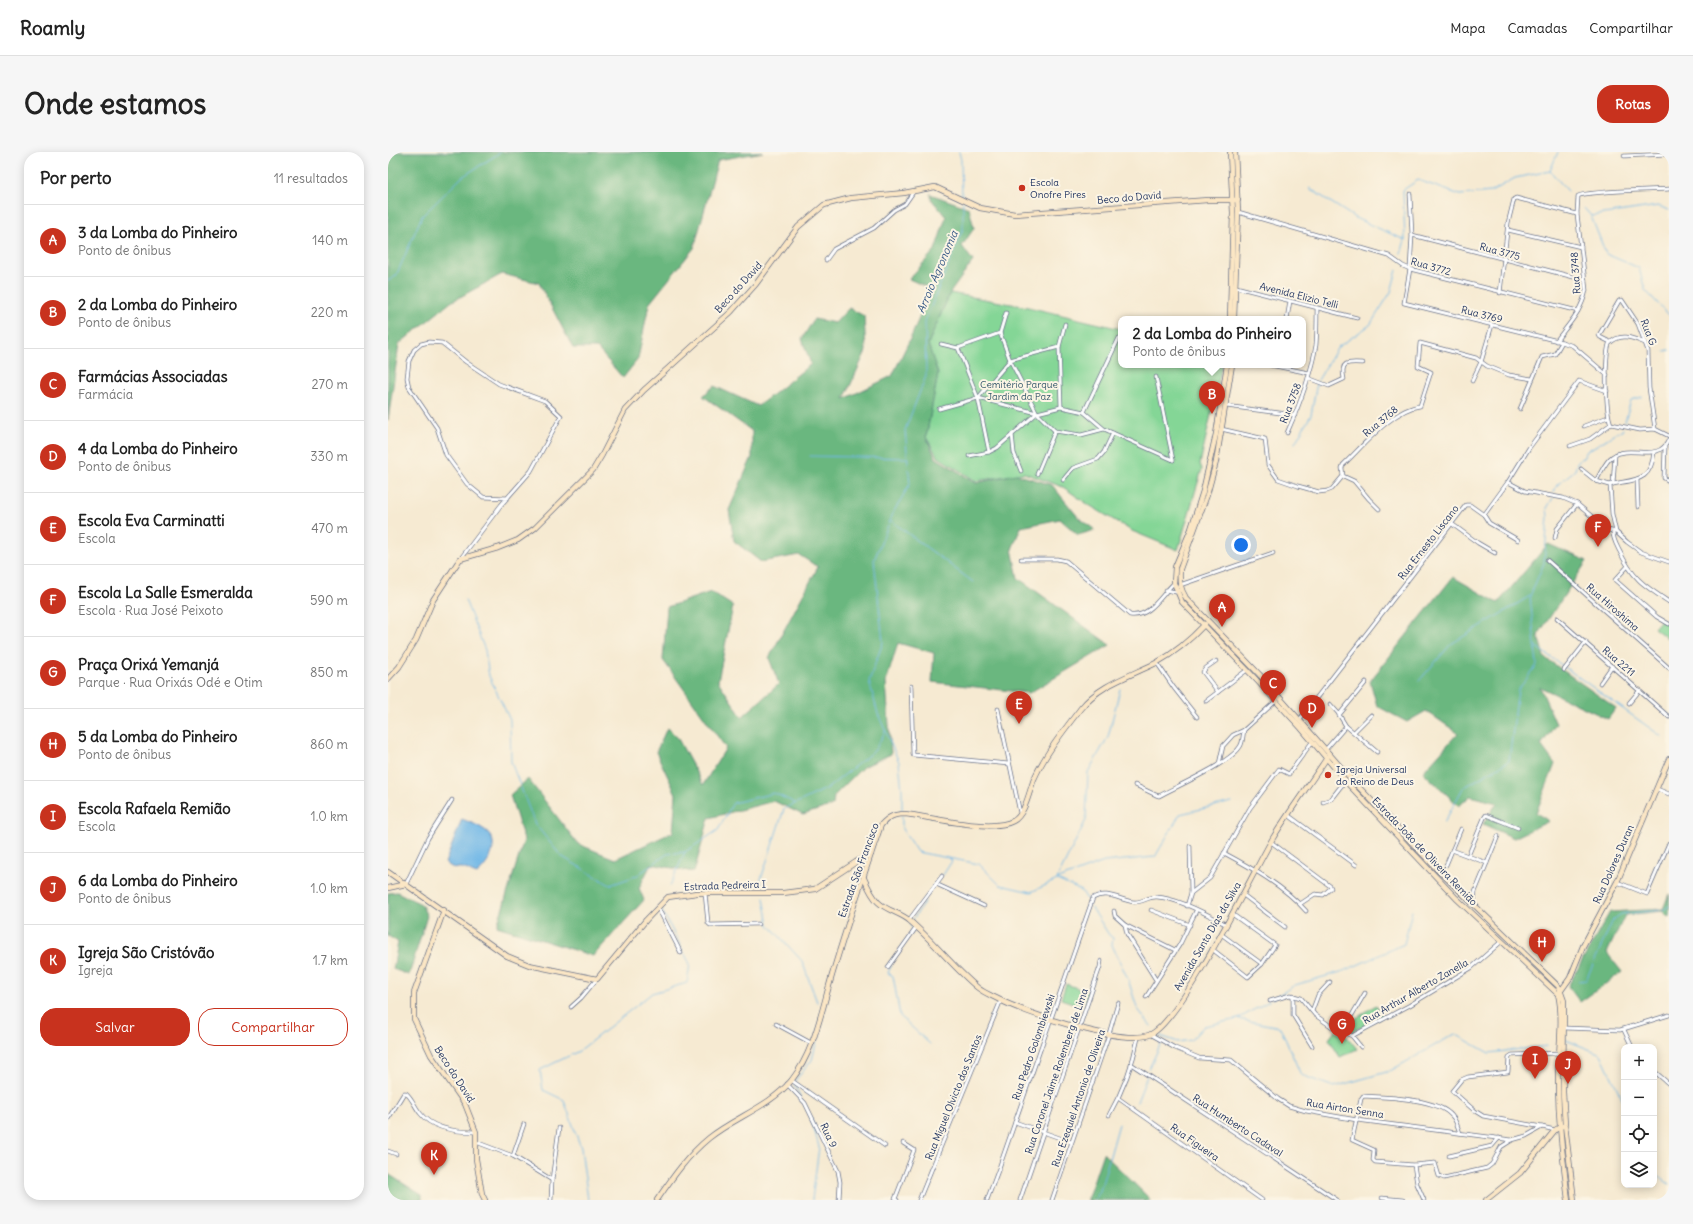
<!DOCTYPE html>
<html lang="pt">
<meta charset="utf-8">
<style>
body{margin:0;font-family:Delius,sans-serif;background:#f6f6f6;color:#222}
.controls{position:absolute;right:12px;bottom:12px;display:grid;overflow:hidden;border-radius:8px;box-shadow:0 2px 10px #0003}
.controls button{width:36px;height:36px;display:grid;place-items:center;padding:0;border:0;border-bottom:1px solid #e0e0e0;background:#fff;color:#222;font:20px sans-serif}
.you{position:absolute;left:853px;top:393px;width:14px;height:14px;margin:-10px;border:3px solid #fff;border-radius:50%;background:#1a73e8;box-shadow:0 0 0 6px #1a73e833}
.badge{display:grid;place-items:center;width:26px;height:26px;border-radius:50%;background:#c8321e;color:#fff;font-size:13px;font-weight:700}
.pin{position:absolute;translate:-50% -33px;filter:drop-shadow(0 1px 2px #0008)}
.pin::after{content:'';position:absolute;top:21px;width:14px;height:12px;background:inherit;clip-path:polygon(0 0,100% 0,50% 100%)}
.popup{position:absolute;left:730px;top:164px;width:188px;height:52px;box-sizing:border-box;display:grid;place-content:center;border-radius:8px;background:#fff;filter:drop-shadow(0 1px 3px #0005);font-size:13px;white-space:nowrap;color:#767676}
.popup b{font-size:15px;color:#222}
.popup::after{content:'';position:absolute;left:50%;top:100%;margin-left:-8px;border:8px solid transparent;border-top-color:#fff}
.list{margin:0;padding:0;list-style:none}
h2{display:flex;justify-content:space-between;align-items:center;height:52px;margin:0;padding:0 16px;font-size:17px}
h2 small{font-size:13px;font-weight:400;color:#767676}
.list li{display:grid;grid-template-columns:26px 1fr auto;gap:12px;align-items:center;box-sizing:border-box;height:72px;padding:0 16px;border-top:1px solid #e0e0e0}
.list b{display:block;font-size:15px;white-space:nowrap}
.list p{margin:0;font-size:13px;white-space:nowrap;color:#767676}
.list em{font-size:13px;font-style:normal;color:#767676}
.actions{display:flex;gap:8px;padding:12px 16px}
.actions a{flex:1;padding:9px 0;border:1px solid #c8321e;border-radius:16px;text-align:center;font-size:14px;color:#c8321e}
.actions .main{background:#c8321e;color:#fff}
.icon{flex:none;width:22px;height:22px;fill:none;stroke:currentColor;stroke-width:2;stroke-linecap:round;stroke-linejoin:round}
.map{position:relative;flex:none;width:1281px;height:1048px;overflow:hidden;border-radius:16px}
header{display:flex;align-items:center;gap:24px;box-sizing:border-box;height:56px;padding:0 20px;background:#fff;border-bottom:1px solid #e0e0e0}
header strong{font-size:19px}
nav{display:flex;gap:22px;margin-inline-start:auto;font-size:14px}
.intro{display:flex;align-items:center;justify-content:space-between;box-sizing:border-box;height:96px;padding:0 24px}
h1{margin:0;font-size:28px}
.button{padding:10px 18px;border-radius:16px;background:#c8321e;color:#fff;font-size:14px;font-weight:700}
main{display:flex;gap:24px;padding:0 24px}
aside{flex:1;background:#fff;border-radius:16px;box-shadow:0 2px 10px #0003}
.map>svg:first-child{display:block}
</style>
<header>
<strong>Roamly</strong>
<nav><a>Mapa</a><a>Camadas</a><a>Compartilhar</a></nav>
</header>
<div class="intro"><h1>Onde estamos</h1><a class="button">Rotas</a></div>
<main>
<aside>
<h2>Por perto<small>11 resultados</small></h2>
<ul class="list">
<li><span class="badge">A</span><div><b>3 da Lomba do Pinheiro</b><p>Ponto de ônibus</p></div><em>140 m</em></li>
<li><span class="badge">B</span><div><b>2 da Lomba do Pinheiro</b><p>Ponto de ônibus</p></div><em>220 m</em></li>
<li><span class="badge">C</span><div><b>Farmácias Associadas</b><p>Farmácia</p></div><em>270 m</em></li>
<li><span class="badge">D</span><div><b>4 da Lomba do Pinheiro</b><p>Ponto de ônibus</p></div><em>330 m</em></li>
<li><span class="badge">E</span><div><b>Escola Eva Carminatti</b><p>Escola</p></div><em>470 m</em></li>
<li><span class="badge">F</span><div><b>Escola La Salle Esmeralda</b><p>Escola · Rua José Peixoto</p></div><em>590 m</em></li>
<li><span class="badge">G</span><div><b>Praça Orixá Yemanjá</b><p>Parque · Rua Orixás Odé e Otim</p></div><em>850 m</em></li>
<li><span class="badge">H</span><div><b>5 da Lomba do Pinheiro</b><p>Ponto de ônibus</p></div><em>860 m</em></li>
<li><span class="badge">I</span><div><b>Escola Rafaela Remião</b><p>Escola</p></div><em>1.0 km</em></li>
<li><span class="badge">J</span><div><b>6 da Lomba do Pinheiro</b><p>Ponto de ônibus</p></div><em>1.0 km</em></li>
<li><span class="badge">K</span><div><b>Igreja São Cristóvão</b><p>Igreja</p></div><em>1.7 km</em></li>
</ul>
<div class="actions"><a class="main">Salvar</a><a>Compartilhar</a></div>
</aside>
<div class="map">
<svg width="1281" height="1048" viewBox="0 0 1281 1048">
<rect width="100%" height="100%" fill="#fcf5e5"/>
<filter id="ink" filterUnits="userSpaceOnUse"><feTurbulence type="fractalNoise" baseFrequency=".025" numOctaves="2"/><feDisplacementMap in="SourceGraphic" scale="8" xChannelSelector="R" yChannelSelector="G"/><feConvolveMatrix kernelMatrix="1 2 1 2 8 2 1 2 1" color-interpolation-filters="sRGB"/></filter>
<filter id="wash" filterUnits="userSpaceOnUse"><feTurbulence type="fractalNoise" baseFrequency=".012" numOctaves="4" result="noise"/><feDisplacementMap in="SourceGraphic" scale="16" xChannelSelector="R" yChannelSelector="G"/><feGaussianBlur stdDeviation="0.9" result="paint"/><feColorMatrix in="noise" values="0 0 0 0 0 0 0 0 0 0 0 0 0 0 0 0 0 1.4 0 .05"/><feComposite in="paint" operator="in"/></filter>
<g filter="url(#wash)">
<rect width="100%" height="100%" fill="#f6ead2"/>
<g fill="#84d696" stroke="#50827a">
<path d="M562,141L640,155L733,177V213H834L812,312L814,317L790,398L744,379L701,353L675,335L636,321L588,329L550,305L538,285L550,222L540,192Z"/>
<path d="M1273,468L1281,473L1280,487L1266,476Z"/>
<path d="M678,832L700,840L694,854L673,847Z"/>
<path d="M988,853L994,864L964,880L958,873Z"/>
<path d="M947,879L960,886L969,897L952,905L941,887Z"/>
</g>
<g fill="#6bb77f" stroke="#43736e">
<path d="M0,0H375L330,8L306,96L261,152L250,207L235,226L209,196H185L151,131L114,122L63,150L11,192L0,268Z"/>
<path d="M542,42L581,56L586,76L574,94L585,109L562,141L540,192L550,222L538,285L548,306L588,331L628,322L664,333L690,365L707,378L690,383L672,367L633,375L624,397L630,426L722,493L641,541L544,530L546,501L510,491L498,530L503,602L475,615L446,644L445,653L415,663L386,649L321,666L306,720L263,712L251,736L256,748L205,804L109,774L136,688L122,643L140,627L190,692L227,707L285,680L288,642L268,600L279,576L289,585L315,633L338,596L275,508L279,455L323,440L345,454L330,529L354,565L391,532L381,506L430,415L411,403L373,410L346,389L341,358L364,305V279L315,244L326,234L370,254L423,212L414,187L426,167L447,171L461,156L476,164L478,199L456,247L504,224L524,183L543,137L521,127L547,98L558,65L544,48Z"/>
<path d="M1160,392L1199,409L1150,483L1156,505L1228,556L1220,567L1152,535L1168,572L1153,593L1167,612L1148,661L1161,669L1126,686L1095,672L1109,651L1082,644L1071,654L1035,620L1070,581L1038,559L1019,570L989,554L982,529L1065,425L1110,451Z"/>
<path d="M9,740L33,752L39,764L21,823L5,817L10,790L0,784V741Z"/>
<path d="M1281,742V766L1274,759L1237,763L1219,801L1234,820L1192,850L1180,834L1222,760L1275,757Z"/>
<path d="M715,1001L763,1048H699Z"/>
<path d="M0,1022L34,1043V1048H0Z"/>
</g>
<path fill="#70b7e7" stroke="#4673a2" d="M74,667C81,670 90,673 97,678C114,690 101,712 89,722C81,720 75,713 67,717L57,711Z"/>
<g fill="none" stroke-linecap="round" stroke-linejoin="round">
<g stroke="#70b7e7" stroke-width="1">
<path d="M571,0L573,8L574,45"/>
<path d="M1170,0L1162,19L1180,39"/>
<path d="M921,36L967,66L1017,88"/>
<path d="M1196,56L1203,64L1218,102L1251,116L1257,138L1281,163"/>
<path d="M1203,64L1270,54L1281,58"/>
<path d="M1013,102L1017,88L1015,38L1030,28L1072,43L1103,40L1127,26L1162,19"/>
<path d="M0,129L8,124L34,64L74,25L113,0"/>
<path d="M1277,199L1281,198"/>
<path d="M930,228L950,195L982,173L1003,140L1009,118"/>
<path d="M1237,269L1243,248L1254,245"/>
<path d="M907,291L923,263L929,231"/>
<path d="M422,304L519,306"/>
<path d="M1166,340L1169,333L1187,318L1190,308L1195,306L1199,299L1235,277"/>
<path d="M502,368L585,430"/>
<path d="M77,448L97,498L101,524L122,568L123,610L147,672L173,704L222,733L248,724L279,702L297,700"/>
<path d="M1147,494L1273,584"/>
<path d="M1030,530L1063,492L1142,444"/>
<path d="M514,657V638L511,610L490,562L481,529L495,490L486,408L506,359L522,332L517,278L538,224L537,169L575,77V50"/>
<path d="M514,664V677L529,700L591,712L612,733L643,740L669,728L694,739L699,748"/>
<path d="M1056,671L1075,636L1121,609L1130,538L1149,513L1142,444L1156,411L1160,365L1159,356L1165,346"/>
<path d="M555,723L564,709L562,707"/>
<path d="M669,727L698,668L700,620L720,585L732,537"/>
<path d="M670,727L716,710L767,705L792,662L844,650"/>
<path d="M282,734L297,700L330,678L345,651L386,641L407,651"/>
<path d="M374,734L373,727L396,657L440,636L487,598L498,578"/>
<path d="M376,746L381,773L414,809L429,850"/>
<path d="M704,756L721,783L725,786L724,793L740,827L749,856L763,874"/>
<path d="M524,769L537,749"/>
<path d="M522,772L525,778"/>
<path d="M503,814L500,821L505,824L512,864L542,892"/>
<path d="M1190,829L1198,828L1225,768L1233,762L1275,758L1281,754"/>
<path d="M884,847L907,833L956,819L1016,792L1024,759"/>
<path d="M850,867L892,875L913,923L946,935L1002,919L1067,882L1101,901L1159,894"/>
<path d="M772,884L790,890L803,888L816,874L850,867L881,849"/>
<path d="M1178,888L1213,902L1236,951"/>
<path d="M761,917L773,891"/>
<path d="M406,930L424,908L432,874"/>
<path d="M406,932L412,944"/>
<path d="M749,950L759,924"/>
<path d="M423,966L431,995L424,1048"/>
<path d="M1266,1021L1281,1032"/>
<path d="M200,1048L193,996L176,948L155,938L152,918L191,899L264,841L299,831L302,812L273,757"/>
<path d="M706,1048L712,1039L731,972"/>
</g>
</g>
</g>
<g filter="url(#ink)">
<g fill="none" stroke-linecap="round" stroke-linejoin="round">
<defs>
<g id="street">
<path d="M1236,4L1281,2"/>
<path d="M1022,42L1024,83L1022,117L1016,151L1174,190L1167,202L1154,205L1132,257"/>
<path d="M850,60L1001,104L1015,114L1022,117L1190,159"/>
<path d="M1120,78L1193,95"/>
<path d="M1024,83L1197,128"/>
<path d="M438,108L446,97L486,76L506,58L517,52L526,39"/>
<path d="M848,135L969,166"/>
<path d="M1112,141L1120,71L1126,47L1128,46L1189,62"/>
<path d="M618,161L612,181L622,208L649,261"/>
<path d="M899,167L902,149"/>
<path d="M1168,189C1180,173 1194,159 1198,138L1189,62L1190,44C1197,39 1266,38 1281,37"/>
<path d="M1174,190L1185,194L1219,223"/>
<path d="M1222,190L1212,185L1211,183L1231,149L1234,148L1250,172L1260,199L1261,236L1267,277"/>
<path d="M553,192L570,196L612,181"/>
<path d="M570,196L590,246L601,300"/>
<path d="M882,213L921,221"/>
<path d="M768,225L785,308"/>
<path d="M920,226L941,234L956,227C952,209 960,210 975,211"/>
<path d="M1084,229L1093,210L1104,173"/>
<path d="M590,246L622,208L671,195"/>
<path d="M838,254L907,263"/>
<path d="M673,255L671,195L677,172"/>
<path d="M551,257L590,246L649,261"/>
<path d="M696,260L731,186"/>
<path d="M1223,272C1217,258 1217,207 1221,192C1232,180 1245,186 1257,191"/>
<path d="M1223,272L1252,278L1267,277L1281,284"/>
<path d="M1196,274L1220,265"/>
<path d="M716,277L693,283L667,279L649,261L673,255L696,260L716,277L785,308"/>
<path d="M833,277L877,287L880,313L890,327L910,334L931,340L939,339L944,337L955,324L966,329L981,347L991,357"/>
<path d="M899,281C911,254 923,223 928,193C929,181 929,168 929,156"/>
<path d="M624,282L626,301L633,319"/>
<path d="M1182,294L1202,287L1223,272"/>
<path d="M1277,295L1276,326L1281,329"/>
<path d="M1227,303L1225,332L1222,333L1224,362L1228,380"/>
<path d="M581,304L601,300L609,296L649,261"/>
<path d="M1193,317L1208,329L1222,333"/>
<path d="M649,322L667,279"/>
<path d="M955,324L954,316L955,313C975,294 1005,257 1032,254L1043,220L1030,214L1032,191L1088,206L1099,214L1121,223L1144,227"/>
<path d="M1249,327L1250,355"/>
<path d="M675,328L685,316L710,307L716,300L725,281"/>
<path d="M1208,329C1213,321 1217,309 1225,304C1243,292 1271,312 1281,287"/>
<path d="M1120,330L1137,339L1175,346L1189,352L1220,378L1228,380L1239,390L1253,400L1281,410"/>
<path d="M1225,332C1250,327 1263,329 1266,300"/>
<path d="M1096,363L1101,371L1130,388"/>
<path d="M1064,372L1090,391L1107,401"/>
<path d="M1225,380C1225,387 1228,392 1231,398C1245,427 1255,433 1281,450"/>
<path d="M1167,386L1169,377L1189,352"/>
<path d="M73,406L113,353L143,319L173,264L157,249L111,232L78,210L54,191L41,190L33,192L26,198L21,209L19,226L21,235L49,276L58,303L79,332L95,345L120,346"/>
<path d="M633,407H669L678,409L742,463C762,466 773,443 786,431"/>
<path d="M1159,408L1281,516"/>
<path d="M1239,415L1227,428L1269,465L1281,472"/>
<path d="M792,433L885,401"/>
<path d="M778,438L788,440"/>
<path d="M1169,466L1281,565"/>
<path d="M828,509L818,516L815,520L830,540"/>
<path d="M769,511L786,536L809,565"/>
<path d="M1176,518L1198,490"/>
<path d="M1212,531L1224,514"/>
<path d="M523,534L525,603L621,612"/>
<path d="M818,549L859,518"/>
<path d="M1241,551L1252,538"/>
<path d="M942,552L950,561L958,574L989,600"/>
<path d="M610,557L632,661"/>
<path d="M951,563L978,530"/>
<path d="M912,567L1078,353H1082L1096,363L1120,330L1141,296L1191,229L1219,239"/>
<path d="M966,580L983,563"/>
<path d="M938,597L958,574"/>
<path d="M831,612L835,594L845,583L856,578L889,548"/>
<path d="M747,633L768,643L771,644C789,634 845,610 853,593C855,589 855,582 856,578"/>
<path d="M1269,637L1281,642"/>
<path d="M935,650L943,647L957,629"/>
<path d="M900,663L968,713"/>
<path d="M883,690L942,734L943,736L935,743L927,742L912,752"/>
<path d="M802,694L803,741"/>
<path d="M1064,698L1080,704"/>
<path d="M836,701C864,716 897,735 918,759"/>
<path d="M1099,711L1110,684"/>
<path d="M1058,713L1073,677"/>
<path d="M1229,730L1259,742L1281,691"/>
<path d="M18,732L40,686L64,648"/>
<path d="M548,732L596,754"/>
<path d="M317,741L320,771L322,773L370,772"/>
<path d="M854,742L897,775"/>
<path d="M1086,753L1087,740L1099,711L1080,704L1096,666L1098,663L1130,676"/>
<path d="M799,754L803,741L822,726L862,656L891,617L901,622L924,590"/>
<path d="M270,756L293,801"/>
<path d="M763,758L802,773"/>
<path d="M726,759L727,764L737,773L739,782L768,828"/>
<path d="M521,768L554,724"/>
<path d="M737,773L787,798"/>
<path d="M833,782L874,812"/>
<path d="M824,797L860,825L874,812L887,793L844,762"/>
<path d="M500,815L528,776"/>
<path d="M905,843V863L924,894"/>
<path d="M758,845L792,792L808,759"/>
<path d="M882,849L902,843L913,846L927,863L947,877L964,884L973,895"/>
<path d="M183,855L193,846L209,827"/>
<path d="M924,859L930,843L942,830"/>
<path d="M388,872L423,891"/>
<path d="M1176,876L1232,878L1281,863"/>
<path d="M1236,878L1244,895"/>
<path d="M954,880L977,841"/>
<path d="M762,882L787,896L811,906L843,908L890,947L901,954L918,959L969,968L1124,988L1138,984L1154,975L1167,978"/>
<path d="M964,884L1022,853L1083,816L1114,789"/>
<path d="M743,912L949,1048"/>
<path d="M1266,919L1281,932"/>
<path d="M403,928L497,994"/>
<path d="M399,932L417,951L450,1019L452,1030L451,1048"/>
<path d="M730,946L874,1048"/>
<path d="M721,963C734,940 745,912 750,886"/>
<path d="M0,967L16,941H18C24,946 27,955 32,961C44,977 70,980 88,980"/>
<path d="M627,970L683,990"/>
<path d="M1154,975L1095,964L1087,959L1064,939L1073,928L1080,925L1120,920L1121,905L1124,903L1171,901"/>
<path d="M1072,981C1070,976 1068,968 1064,964C1050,946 997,945 975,944L973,947L964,988L986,998L985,1008L987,1010L1026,1013L1047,1011L1051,1024L1056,1026L1099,1016L1104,1012L1113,995L1124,988"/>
<path d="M88,990L125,1004L164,1028"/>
<path d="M0,999L8,1002"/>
<path d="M125,1004L136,972"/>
<path d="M1061,1004L1104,994L1111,986"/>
<path d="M1026,1013L1029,1032L1036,1048"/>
<path d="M994,1046L1015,1048"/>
<path d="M163,1048L164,1028L171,976"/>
<path d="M509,1048L507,1047L526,998L515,991"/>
<path d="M531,1048L613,848"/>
<path d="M599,1048L611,1016L705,746C718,738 732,748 746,750C754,751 761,744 769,745C788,746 821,763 837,772"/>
<path d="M632,1048L712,815L713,809"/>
<path d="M664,1048L721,882L730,851"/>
</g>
<g id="secondary">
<path d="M842,0L845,61L842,167"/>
<path d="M846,167L850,60L847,0"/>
<path d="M839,213L828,282L815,339L803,377L787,415L786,431L794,450L862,521L913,576L962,634L1068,746L1170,842C1176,866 1170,901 1170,927C1170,967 1175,1008 1180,1048"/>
<path d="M844,213L828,310L819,343L792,417C791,429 792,436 798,446L871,522L965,629L1048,716L1171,835L1176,849L1175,940L1177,973L1186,1048"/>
<path d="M0,527L11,515L28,488L45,448L72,407L110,396L130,388L147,376L205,318L214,303L237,258L256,238L343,160L368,132L410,75L436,53L463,46L516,41L547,35L592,56L627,62L820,48H850"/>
<path d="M0,720L119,804L141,813L209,827L258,768L280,745L309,741H395L427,737L468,710L483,702"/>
<path d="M475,724C479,733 483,743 490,750C499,759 513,761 522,769C546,790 566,816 590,836C595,840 602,843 608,846C636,861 732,893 761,883C792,872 864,722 885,686C902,658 922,632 940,604"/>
<path d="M0,736L18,732"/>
<path d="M56,758L26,841V867L43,903L77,952L88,980V1007L94,1042L97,1048"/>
<path d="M1172,840L1182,826L1195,794L1229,730L1281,607"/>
<path d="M269,1048C284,1026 300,1003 321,986C347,965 381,955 403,929C427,899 434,856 445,820C460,770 476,722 493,673C500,665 506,662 517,662C543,665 603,681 625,669C637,663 641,640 646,627C657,602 676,578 693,556C711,533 742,524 768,511C785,502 804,486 817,472"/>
<path d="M1098,1048L1132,1021L1167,978L1174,974"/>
</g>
</defs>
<use href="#street" stroke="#687087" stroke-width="4.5"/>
<use href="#secondary" stroke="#687087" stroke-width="6"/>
<use href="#street" stroke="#fff" stroke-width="3"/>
<use href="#secondary" stroke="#fbe6c4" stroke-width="4.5"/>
</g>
</g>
<g fill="#c8321e" stroke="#fcf5e5" stroke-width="1.5">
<circle cx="634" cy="36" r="4"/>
<circle cx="940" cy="623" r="4"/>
</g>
<g text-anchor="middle" stroke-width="4" stroke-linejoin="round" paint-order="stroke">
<g font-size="10" fill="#1b2f5e" stroke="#fcf5e5" text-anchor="start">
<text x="642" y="34">Escola<tspan x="642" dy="12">Onofre Pires</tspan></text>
<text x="948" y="621">Igreja Universal<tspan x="948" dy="12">do Reino de Deus</tspan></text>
</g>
<g font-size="10" fill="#1b2f5e" stroke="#fcf5e5">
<text transform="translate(741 45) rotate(-5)" y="4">Beco do David</text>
<text transform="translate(1112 99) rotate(15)" y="4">Rua 3775</text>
<text transform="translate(1043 114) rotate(16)" y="4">Rua 3772</text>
<text transform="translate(1187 121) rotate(-94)" y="4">Rua 3748</text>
<text transform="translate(350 135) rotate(-48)" y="4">Beco do David</text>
<text transform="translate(911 143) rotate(14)" y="4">Avenida Elizio Telli</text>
<text transform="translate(1094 162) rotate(14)" y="4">Rua 3769</text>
<text transform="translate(1261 180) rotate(69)" y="4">Rua G</text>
<text transform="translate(902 251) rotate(-69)" y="4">Rua 3758</text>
<text transform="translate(992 269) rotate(-40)" y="4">Rua 3768</text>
<text transform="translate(1040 390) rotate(-52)" y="4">Rua Ernesto Liscano</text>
<text transform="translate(1225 455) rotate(41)" y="4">Rua Hiroshima</text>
<text transform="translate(1231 509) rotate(41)" y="4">Rua 2211</text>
<text transform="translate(1037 699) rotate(46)" y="4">Estrada João de Oliveira Remião</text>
<text transform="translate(1225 712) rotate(-66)" y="4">Rua Dolores Duran</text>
<text transform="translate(470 718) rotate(-70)" y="4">Estrada São Francisco</text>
<text transform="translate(337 733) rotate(-2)" y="4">Estrada Pedreira I</text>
<text transform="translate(819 784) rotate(-60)" y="4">Avenida Santo Dias da Silva</text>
<text transform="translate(1027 839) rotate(-30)" y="4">Rua Arthur Alberto Zanella</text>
<text transform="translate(645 895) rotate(-71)" y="4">Rua Pedro Golombiewski</text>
<text transform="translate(668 919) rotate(-71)" y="4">Rua Coronel Jaime Rolemberg de Lima</text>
<text transform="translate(67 922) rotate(57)" y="4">Beco do David</text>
<text transform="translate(565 945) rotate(-68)" y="4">Rua Miguel Olvicto dos Santos</text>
<text transform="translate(690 946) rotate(-71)" y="4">Rua Ezequiel Antonio de Oliveira</text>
<text transform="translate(957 956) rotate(9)" y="4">Rua Airton Senna</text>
<text transform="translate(850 973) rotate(33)" y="4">Rua Humberto Cadaval</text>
<text transform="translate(441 983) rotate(65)" y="4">Rua 9</text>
<text transform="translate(807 990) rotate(35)" y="4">Rua Figueira</text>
</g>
<g font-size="10" fill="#35596c" stroke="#fcf5e5">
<text x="631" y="236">Cemitério Parque<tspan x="631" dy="12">Jardim da Paz</tspan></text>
</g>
<g font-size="11" font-style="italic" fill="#355887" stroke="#fcf5e5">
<text transform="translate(549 120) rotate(-67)" y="4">Arroio Agronomia</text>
</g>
</g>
</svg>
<div class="controls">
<button>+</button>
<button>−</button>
<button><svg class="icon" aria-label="locate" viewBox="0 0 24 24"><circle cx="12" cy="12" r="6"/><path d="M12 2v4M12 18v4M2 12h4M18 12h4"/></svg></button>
<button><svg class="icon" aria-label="layers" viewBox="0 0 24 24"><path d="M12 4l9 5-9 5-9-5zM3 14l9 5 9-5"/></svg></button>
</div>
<div class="you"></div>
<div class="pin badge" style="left:834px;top:475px">A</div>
<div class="pin badge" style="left:824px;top:262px">B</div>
<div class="popup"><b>2 da Lomba do Pinheiro</b>Ponto de ônibus</div>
<div class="pin badge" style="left:885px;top:551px">C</div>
<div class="pin badge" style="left:924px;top:576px">D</div>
<div class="pin badge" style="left:631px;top:572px">E</div>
<div class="pin badge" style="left:1210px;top:395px">F</div>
<div class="pin badge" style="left:954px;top:892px">G</div>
<div class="pin badge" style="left:1154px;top:810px">H</div>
<div class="pin badge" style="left:1147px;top:927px">I</div>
<div class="pin badge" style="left:1180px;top:932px">J</div>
<div class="pin badge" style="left:46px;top:1023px">K</div>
</div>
</main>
